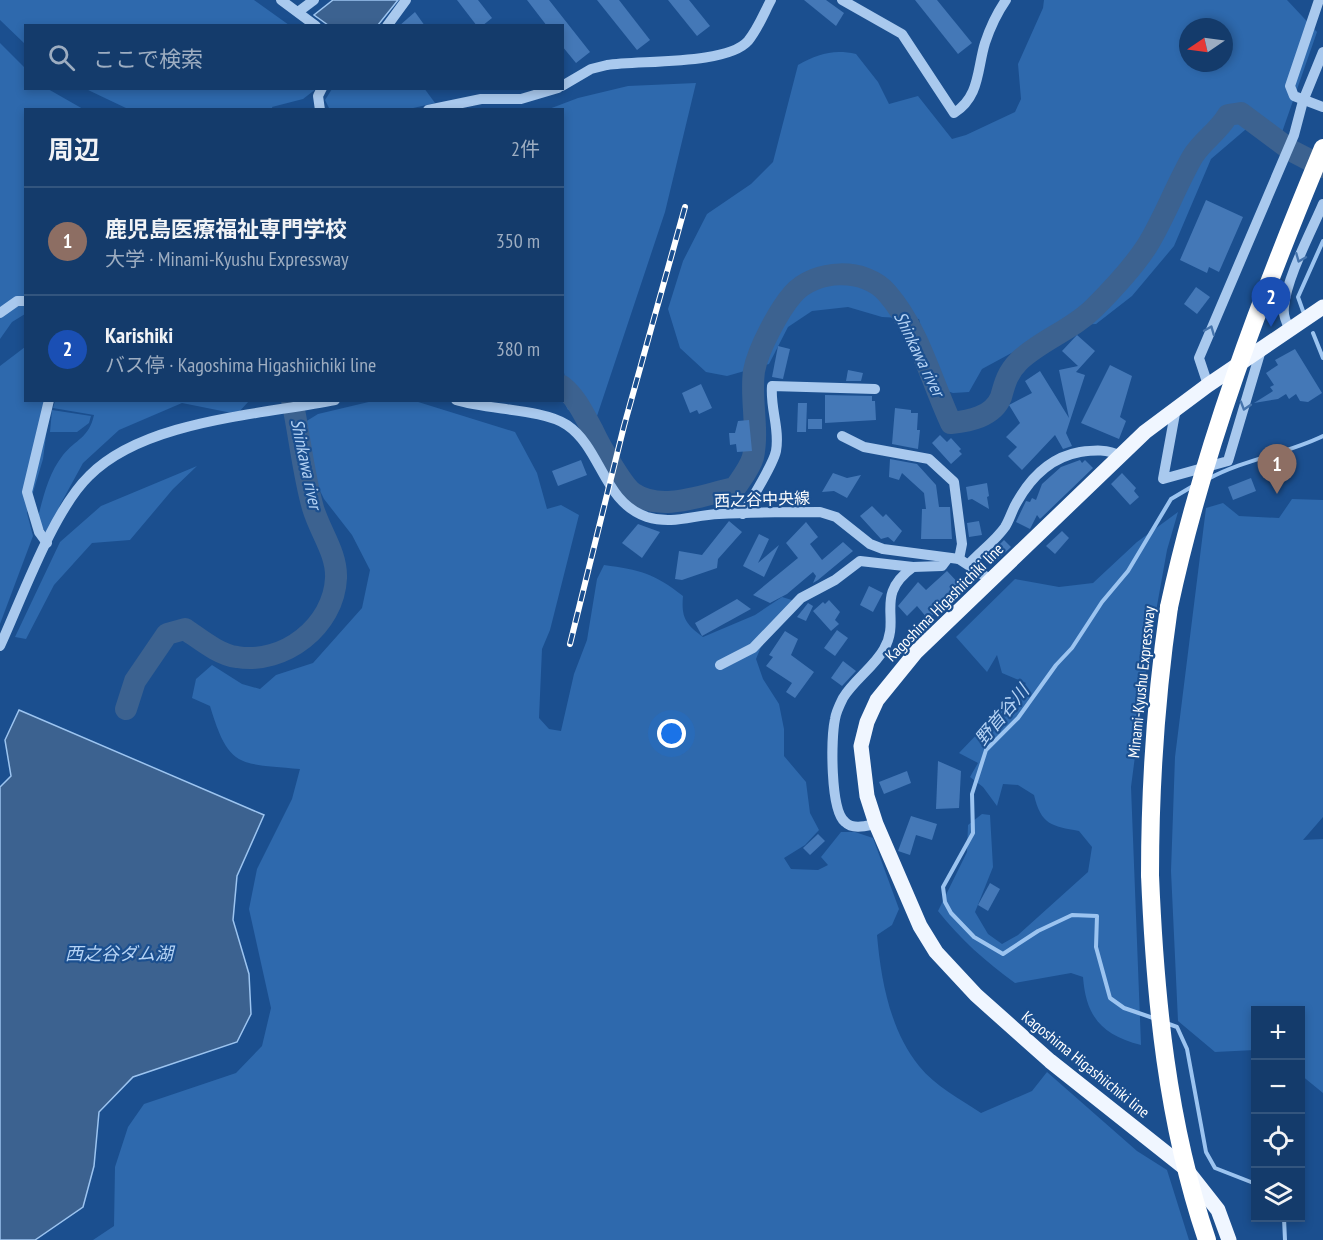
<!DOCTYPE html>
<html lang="ja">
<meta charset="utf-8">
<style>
body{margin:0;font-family:"PT Sans Narrow","Noto Sans JP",sans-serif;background:#214673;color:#f1f3f6}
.controls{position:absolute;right:18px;bottom:18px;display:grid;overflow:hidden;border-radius:0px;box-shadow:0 3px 9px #0003}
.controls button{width:54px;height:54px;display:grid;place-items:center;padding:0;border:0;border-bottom:2px solid #33557e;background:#143b6b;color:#f1f3f6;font:30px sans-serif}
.compass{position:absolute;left:1179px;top:18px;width:54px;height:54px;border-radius:50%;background:#143b6b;box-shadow:0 3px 9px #0003;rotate:257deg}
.you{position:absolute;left:672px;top:734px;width:21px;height:21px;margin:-15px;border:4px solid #fff;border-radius:50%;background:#1a73e8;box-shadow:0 0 0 9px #1a73e833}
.badge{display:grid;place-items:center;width:39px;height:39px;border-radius:50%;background:#ffd166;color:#fff;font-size:20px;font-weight:700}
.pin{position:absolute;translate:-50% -50px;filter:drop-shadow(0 2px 3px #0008)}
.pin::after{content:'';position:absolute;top:32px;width:21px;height:18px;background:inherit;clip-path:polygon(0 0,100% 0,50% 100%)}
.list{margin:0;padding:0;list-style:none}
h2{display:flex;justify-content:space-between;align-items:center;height:78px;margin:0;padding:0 24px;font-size:26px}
h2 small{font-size:20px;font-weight:400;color:#9dadc1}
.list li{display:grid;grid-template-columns:39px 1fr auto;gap:18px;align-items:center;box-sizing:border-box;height:108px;padding:0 24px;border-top:2px solid #33557e}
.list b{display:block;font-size:22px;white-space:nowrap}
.list p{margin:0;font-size:20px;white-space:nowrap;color:#9dadc1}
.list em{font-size:20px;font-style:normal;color:#9dadc1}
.icon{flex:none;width:33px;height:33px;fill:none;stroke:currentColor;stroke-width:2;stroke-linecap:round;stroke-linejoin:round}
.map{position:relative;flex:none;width:1323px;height:1240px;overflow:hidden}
.search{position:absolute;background:#143b6b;box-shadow:0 3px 9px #0003;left:24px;top:24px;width:540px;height:66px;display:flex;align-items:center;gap:15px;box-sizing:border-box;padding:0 21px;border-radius:0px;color:#9dadc1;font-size:22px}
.panel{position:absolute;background:#143b6b;box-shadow:0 3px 9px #0003;left:24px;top:108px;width:540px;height:294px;border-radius:0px}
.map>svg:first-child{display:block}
</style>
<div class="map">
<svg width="1323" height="1240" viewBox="0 0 1323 1240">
<rect width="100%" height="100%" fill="#1b4f8f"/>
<g fill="#2e69ad" fill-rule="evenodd">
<path d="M0,0H254L289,25L26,26L25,44L0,20Z"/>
<path d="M1044,0H1287L1317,32L1280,138L1259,118L1211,159L1174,246L1132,296L1096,324L1053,326L1017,350L982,369L969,392L953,393L935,387L919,319L882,317L848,307L812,311L788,327L769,364L727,376L706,372L680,348L668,309L683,261L707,214L751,184L773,162L798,65C818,54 833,49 856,54L878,82L889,104L918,96L952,139L966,135L1015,112L1021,99L1018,64L1043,8ZM1188,27H1224V63H1188Z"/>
<path d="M0,43L25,68L26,88L48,89L83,109L26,110L25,314L12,322L0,339Z"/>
<path d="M696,83L665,212L597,416L568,410C558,393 569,379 562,367V110L549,109L578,98L628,86Z"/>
<path d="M424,88L435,103L409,109L330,110L325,100L332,89Z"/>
<path d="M86,89H316L303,99L272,107L273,110L128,109Z"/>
<path d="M25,347L26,400L43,401L48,420L43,459L27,513L33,536L0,624V366Z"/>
<path d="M377,400L415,401L515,432L537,473L547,509L561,505L579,515L550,630L542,649L539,718L549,729L561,731L574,674L587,640L597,579L604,565C640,570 654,573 683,596C681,618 686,624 703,637L755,615L782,597L795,601L767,632L756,659L763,679L779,704L784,729V756L806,782L810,813L819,830L805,845L784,858L791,869L818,870L828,865L821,857L841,832H855L873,838L899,909L892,925L877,935C881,980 890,1030 919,1066C935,1086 960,1099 981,1113L1032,1091L1047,1072L1137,1151L1167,1170L1189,1240H93L114,1226L115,1167L128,1127L144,1104L236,1073L262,1046L271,1008L249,909L257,869L292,799L300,769C240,763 229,770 210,706L192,698L196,679L212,665L242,684L260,689L276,675L313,663L362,608L370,570L352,535L324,499L310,470L305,422L318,414Z"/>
<path d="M55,401H249L237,414L182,403L119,430L83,463L60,505L49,536L37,521C43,498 48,474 63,455C76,439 89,438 94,415L53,408Z"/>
<path d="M52,410L91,416L89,423L77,432H50Z"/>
<path d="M197,466L173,489L130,540L92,543L54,585L26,639L15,637L60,542L101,506Z"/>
<path d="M1292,499L1323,500V817L1303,840L1323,839V1093L1301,1075L1300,1010H1256L1255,1050L1215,1052L1178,1021L1171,871L1175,757L1206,508L1223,503L1239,516L1279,518Z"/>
<path d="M1178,512L1167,550L1148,656L1131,787L1141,1045C1102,1035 1086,1017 1083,977L1071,973L1015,983C986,962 960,939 938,911L967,852L968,825L982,814L990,815L993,867L975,912L988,934L1002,944L1018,935L1088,872L1092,847L1079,831C1052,826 1041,825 1034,795L1018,785L1003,784L997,806L983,787L970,777L978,763L959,753L1026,683L1002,673L997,655L987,672L956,637L1015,579L1059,587L1093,583L1137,542Z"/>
</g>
<g fill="#3c6290" stroke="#9cc4f0" stroke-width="1.5">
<path d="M333,0H398L378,25H328L314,15Z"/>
<path d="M19,710L264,815L237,876L233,920L249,974L251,1014L237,1042L133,1077L99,1112L94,1166L83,1207L35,1240H0V787L11,776L5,740Z"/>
</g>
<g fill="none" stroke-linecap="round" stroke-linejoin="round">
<g stroke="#9cc4f0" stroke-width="4">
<path d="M1303,311L1298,297L1323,241"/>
<path d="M1313,333L1323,358"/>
<path d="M1208,479C1245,459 1286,454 1323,436"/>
<path d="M1156,1019L1124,1008L1110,998L1096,947L1097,916L1072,915L1038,931L1003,954L974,937L951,913L945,902L943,887L973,833L972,794L986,750L1018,718L1056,665L1072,648L1102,602L1128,571L1171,499L1193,486"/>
<path d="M1166,1023L1177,1027L1187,1049L1206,1152L1215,1168L1256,1184"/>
<path d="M1284,1218L1285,1240"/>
</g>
<g stroke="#3c6290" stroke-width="22">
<path d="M562,386C577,398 584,415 593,431C599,444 622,485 633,493C662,513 704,494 735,488C741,479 750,468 753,457C759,429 750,399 754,371C758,349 779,310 793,294C815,269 865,267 887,293C919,330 931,380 951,423C969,421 993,417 1001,397C1005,382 1008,372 1019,361C1041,340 1072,330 1094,308C1113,289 1132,269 1147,246C1165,217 1176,185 1193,156C1203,140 1218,132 1228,115L1241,113L1292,151L1323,167"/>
<path d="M126,709L135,681L167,634L185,629C200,639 219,655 237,657C284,665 334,626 336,578C337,553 320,532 313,508C303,473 300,437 292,400"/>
</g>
</g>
<g fill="#4478b7">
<path d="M457,0H478L492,18L482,26H477Z"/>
<path d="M527,0H549L590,52L576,63L562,46V26H547Z"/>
<path d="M597,0H619L650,40L637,50Z"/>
<path d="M668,0H689L710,26L697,36Z"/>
<path d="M804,0H826L844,13L836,26Z"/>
<path d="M915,0H937L972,43L958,54Z"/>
<path d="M415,12L425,26H399Z"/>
<path d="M1206,200L1243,217L1219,272L1209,267L1207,273L1180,260Z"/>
<path d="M1196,287L1210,297L1197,314L1184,304Z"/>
<path d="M1077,335L1095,351L1076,372L1085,375L1066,433L1072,446L1063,449L1055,435L1022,470L1008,456L1017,447L1006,437L1020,423L1009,405L1032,393L1025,381L1040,371L1069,418L1059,370L1078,366L1062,351Z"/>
<path d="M778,346L790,349L783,379L772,377Z"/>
<path d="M1295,349L1322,393L1308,402L1300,401L1296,394L1289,399L1286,394L1278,399L1254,403L1273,391L1270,387L1274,385L1266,373L1278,365L1275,360Z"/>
<path d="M1110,365L1132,376L1120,417L1126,421L1119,439L1081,423Z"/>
<path d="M848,370L863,373L861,381H846Z"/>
<path d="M701,384L712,408L699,414L697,410L690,413L682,393Z"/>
<path d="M825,395L872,396V401H875L876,420L825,423Z"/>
<path d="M798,403H807L806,432H797Z"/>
<path d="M895,408L911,410V413H918L917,430H920L918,449L892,444Z"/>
<rect x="808" y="419" width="14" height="10"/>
<path d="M749,420L752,451L737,452L736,444L730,445L729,433H735L738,421Z"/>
<path d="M940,435L947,442L951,438L961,449L959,451L962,454L951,464L932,443Z"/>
<path d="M890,459L917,464L936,485L939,507H950L952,539H921L922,509H926L924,493L902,473L899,480L889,477Z"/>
<path d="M581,460L587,475L558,486L552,471Z"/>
<path d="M1080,460L1082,463L1085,460L1093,468L1040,519L1037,515L1030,529L1016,522L1026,501L1030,502L1032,498L1036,500L1042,484L1061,467Z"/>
<path d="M833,473L847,478L861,475L847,498L834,491L822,492Z"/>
<path d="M1122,473L1136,488L1134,491L1139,497L1130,505L1111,484Z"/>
<path d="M1251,478L1256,491L1233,500L1228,487Z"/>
<path d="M987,483L989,496L987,497L989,509L972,499L968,500L966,487Z"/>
<path d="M872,506L883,517L886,514L902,531L894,542L888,537L881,539L860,516Z"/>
<path d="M729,521L742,532L718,559L717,568L682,580L675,579L679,551L702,555Z"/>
<path d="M979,521L982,535L969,537L967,523Z"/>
<path d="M806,522L818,537L810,544L822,560L843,542L853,551L818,580L813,583L816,576L813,572L787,594L770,603L753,595L798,558L786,543Z"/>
<path d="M638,524L660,532L642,558L622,543Z"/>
<path d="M1062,531L1069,538L1055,554L1046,546Z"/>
<path d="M759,534L769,539L758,563L779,545L764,577L743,566Z"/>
<path d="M1004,540L1011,547L994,563L987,557Z"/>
<path d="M947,571L963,588L928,619L917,606L907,616L898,606L918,582L926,590Z"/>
<path d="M869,586L883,593L873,612L860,605Z"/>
<path d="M737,599L751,609L702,636L695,623Z"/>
<path d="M829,600L840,612L835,620L839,624L831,631L813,611L823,602L825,604Z"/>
<path d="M808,603L813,606L806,621L797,617Z"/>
<path d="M837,630L848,638L835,656L824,648Z"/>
<path d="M785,631L798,639L791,655L814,672L795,698L786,692L792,683L766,666L773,657L769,655Z"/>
<path d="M843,661L856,671L842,686L831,678Z"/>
<path d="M938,761L961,771L959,808L936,809Z"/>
<path d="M907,771L911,783L884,794L879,782Z"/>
<path d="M911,816L937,824L932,840L916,835L910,855L898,851Z"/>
<path d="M818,834L825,841L810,855L803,848Z"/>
<path d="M990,883L1000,889L988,911L978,905Z"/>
</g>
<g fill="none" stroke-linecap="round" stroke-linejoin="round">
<g stroke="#a9c9ee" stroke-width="10">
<path d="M281,0L316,26"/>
<path d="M842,0L902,34L954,113C980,97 977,69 985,43C990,28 997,13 1006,0"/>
<path d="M1319,0L1290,86L1294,96L1323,107"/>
<path d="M298,12L314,0"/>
<path d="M387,26L406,0"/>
<path d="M562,86L591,69L607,65C641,60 727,65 748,41C758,29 764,13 771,0"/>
<path d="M320,110L318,96L322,88"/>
<path d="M428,110L481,99H521L558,88"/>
<path d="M0,313L17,301H26"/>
<path d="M1290,329C1286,323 1283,314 1284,307C1286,279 1312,230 1323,204"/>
<path d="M1208,385L1199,358L1294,135L1303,101L1323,52"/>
<path d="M456,400C487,410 543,409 567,425C602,449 603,502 647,517C673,525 693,515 719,514C752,512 786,512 820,512L836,517L870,544L883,549L959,559L991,580"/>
<path d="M1176,408L1163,479L1228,461L1261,350"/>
<path d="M842,436L864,447L929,459L954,482L962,544L959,559"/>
<path d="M743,514C751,499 773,466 776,451C780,429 770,408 772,386L875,389"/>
<path d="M47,543L39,532L27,492L49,400"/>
<path d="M969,564C980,552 996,540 1005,527C1010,519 1012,510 1017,502C1031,477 1052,457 1080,452C1095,450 1107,449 1121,456"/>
<path d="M0,646C22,598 53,511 89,476C144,420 260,415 335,400"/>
<path d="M720,665L753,648L801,598L835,580L860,561L913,567"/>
<path d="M876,824C866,826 853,830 845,822C830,810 831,738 835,719C836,712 840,704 843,698C854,680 874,667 884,649C902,618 873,596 913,567L942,566L948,558"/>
</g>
<path stroke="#f0f6ff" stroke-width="15" d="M1229,1240L1218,1210L1185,1168L1050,1061L976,995L936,952L920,926L876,824L867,796L861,746L867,722L877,700L916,652L1145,432L1208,385L1323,307"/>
<path stroke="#fff" stroke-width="18" d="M1150,875C1150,784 1156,696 1169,607"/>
<defs>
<path id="rail" d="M570,644L624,426L685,207"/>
</defs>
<use href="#rail" stroke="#fff" stroke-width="6"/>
<use href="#rail" stroke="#1b4f8f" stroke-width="4" stroke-dasharray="11" stroke-linecap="butt"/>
<g stroke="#fff" stroke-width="18">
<path d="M1169,607C1203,449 1261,297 1323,148"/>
<path d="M1150,875C1155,997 1167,1123 1207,1240"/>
</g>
</g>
<defs><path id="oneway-chevron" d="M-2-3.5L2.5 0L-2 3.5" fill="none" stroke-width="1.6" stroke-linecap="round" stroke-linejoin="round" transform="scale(1.5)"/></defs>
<g stroke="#4674ac">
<use href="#oneway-chevron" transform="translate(1300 258) rotate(112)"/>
<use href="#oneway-chevron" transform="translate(1210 330) rotate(-68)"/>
<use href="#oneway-chevron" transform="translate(1245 406) rotate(107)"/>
</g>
<g text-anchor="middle" stroke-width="4.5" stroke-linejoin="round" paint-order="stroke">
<g font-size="16" fill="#fff" stroke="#1b4f8f">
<text transform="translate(762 499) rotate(-2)" y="6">西之谷中央線</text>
<text transform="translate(944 602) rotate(-45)" y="6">Kagoshima Higashiichiki line</text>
<text transform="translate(1141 682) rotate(-84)" y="6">Minami-Kyushu Expressway</text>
<text transform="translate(1086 1064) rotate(39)" y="6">Kagoshima Higashiichiki line</text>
</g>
<g font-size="18" font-style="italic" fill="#b5d3f5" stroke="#1b4f8f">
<text transform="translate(919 354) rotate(64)" y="6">Shinkawa river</text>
<text transform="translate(306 464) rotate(78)" y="6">Shinkawa river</text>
<text transform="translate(1002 715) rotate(-50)" y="6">野首谷川</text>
<text x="119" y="960">西之谷ダム湖</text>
</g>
</g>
</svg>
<div class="controls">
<button>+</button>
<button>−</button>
<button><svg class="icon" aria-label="locate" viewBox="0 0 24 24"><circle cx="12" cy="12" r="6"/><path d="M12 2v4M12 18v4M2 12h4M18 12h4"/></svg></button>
<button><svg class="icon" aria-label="layers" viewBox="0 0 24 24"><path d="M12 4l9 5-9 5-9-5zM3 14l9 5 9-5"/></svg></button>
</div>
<svg class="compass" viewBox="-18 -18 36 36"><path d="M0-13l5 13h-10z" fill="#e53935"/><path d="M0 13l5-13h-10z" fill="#9dadc1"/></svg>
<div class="you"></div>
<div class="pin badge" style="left:1277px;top:494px;background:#8d6e63">1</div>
<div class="pin badge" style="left:1271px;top:327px;background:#1a4fb4">2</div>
<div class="search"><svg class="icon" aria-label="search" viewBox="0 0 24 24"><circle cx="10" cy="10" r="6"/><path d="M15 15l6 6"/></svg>ここで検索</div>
<section class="panel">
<h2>周辺<small>2件</small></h2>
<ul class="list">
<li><span class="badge" style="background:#8d6e63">1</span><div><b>鹿児島医療福祉専門学校</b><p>大学 · Minami-Kyushu Expressway</p></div><em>350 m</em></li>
<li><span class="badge" style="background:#1a4fb4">2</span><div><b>Karishiki</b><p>バス停 · Kagoshima Higashiichiki line</p></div><em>380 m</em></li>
</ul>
</section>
</div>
